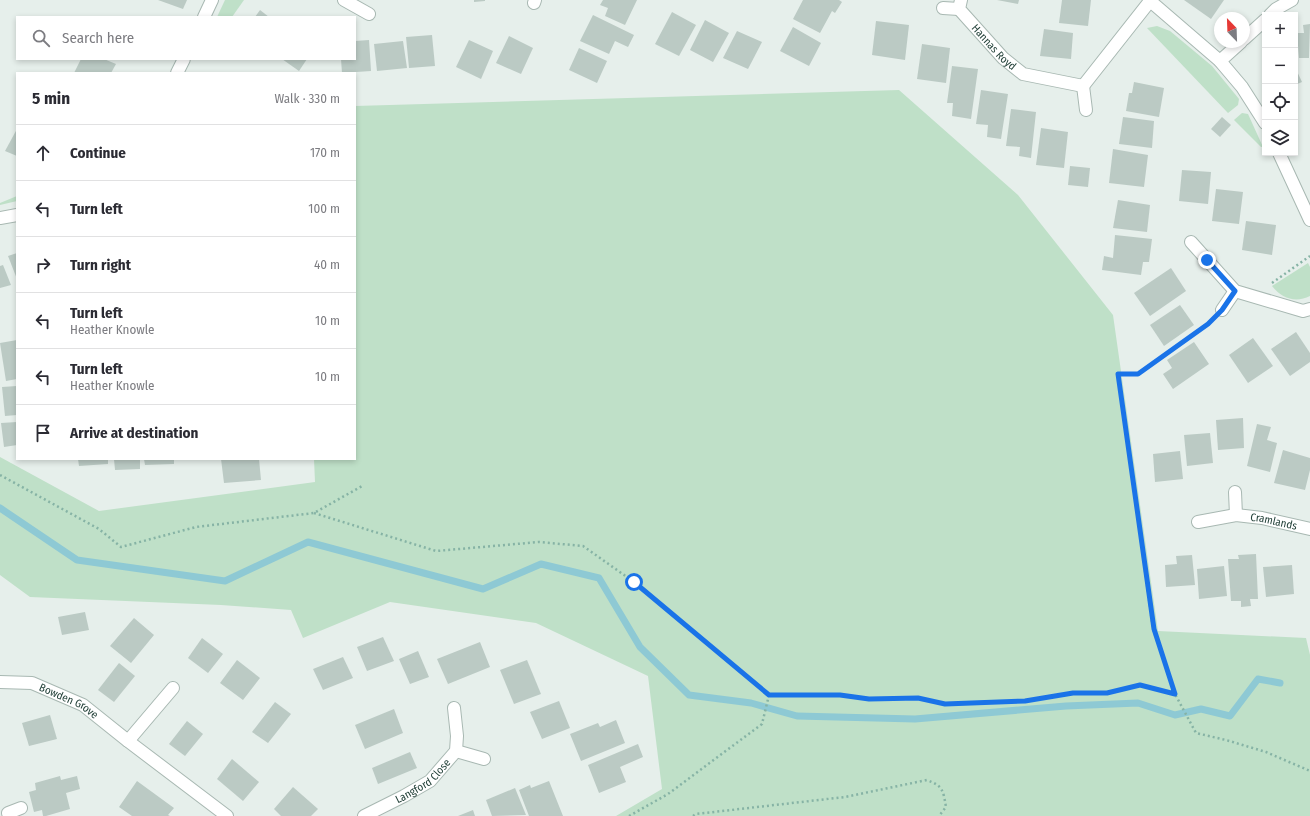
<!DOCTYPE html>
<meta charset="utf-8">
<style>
body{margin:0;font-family:"Fira Sans Condensed",sans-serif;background:#f2f2f3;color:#2b2b33}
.controls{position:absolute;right:12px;top:12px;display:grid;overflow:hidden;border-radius:0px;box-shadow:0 2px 6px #0003}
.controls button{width:36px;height:36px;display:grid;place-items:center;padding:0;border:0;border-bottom:1px solid #e1e1e2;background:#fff;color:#2b2b33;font:20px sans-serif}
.compass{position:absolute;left:1214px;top:12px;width:36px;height:36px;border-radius:50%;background:#fff;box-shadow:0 2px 6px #0003;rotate:337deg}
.stop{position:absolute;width:12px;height:12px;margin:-9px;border:3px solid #1a73e8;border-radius:50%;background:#fff}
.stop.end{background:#1a73e8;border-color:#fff;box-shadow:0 1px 4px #0008}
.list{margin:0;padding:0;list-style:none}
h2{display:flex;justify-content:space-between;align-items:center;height:52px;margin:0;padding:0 16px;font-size:17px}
h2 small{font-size:13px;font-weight:400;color:#7c7c81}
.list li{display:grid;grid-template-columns:26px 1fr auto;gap:12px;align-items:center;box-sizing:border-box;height:56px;padding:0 16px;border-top:1px solid #e1e1e2}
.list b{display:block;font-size:15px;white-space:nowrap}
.list p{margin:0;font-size:13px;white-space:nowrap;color:#7c7c81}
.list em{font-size:13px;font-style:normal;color:#7c7c81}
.icon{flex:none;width:22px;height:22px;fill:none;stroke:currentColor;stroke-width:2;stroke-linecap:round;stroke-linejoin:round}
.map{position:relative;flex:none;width:1310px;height:816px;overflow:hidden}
.search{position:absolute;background:#fff;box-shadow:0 2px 6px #0003;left:16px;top:16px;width:340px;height:44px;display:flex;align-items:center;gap:10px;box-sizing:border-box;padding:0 14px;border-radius:0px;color:#7c7c81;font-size:15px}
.panel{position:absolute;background:#fff;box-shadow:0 2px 6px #0003;left:16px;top:72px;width:340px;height:388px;border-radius:0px}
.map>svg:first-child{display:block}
</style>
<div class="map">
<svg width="1310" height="816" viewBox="0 0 1310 816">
<rect width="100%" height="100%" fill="#e6efeb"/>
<g fill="#bfe0c8">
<path d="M225,0H244L232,17H217Z"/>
<path d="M1157,26L1170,31L1212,66L1239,99L1238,105L1228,113L1147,28Z"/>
<path d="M899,90L1018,195L1113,315L1158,631L1306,638L1310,655V816H616L662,789L648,676L536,623L390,602L303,638L291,610L221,605L30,597L0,575V457L99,511L315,482L314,459H355V106Z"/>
<path d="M1242,113L1248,114L1263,147H1261L1234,120Z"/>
<path d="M17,196V201L0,205V203Z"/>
<path d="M1308,263L1310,267V296C1296,303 1282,299 1272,286Z"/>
</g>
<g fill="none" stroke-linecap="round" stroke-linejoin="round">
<path stroke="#8ec9d4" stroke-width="7" d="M0,508L77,560L225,581L308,542L483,589L541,564L599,578L640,647L689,695L751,703L797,716L915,719L1066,706L1138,703L1175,715L1201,709L1230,716L1258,679L1280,683"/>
</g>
<g fill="#bbcac4">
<path d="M158,0H187L183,9Z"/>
<path d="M474,0H485V1L474,2Z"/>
<path d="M603,0H637L625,25L605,16L608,8L600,5Z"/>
<path d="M803,0H839L842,2L835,13L832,11L820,33L793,19Z"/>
<path d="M997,0H1019L1018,4Z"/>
<path d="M1062,0H1091L1088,26L1059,23Z"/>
<path d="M1184,0H1224L1211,19Z"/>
<path d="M260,10L269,17H255Z"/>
<path d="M672,12L696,25L679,56L655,44Z"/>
<path d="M593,15L634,35L628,47L615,41L609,54L580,41Z"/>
<path d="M705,20L729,33L713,62L690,50Z"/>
<path d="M876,21L909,25L905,60L872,55Z"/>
<path d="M1310,24L1309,58H1299L1297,33H1304L1303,25Z"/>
<path d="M793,27L821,43L809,66L780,51Z"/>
<path d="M1044,29L1073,33L1071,59L1040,56Z"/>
<path d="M737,31L762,42L748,69L723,58Z"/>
<path d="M432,35L435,66L409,68L406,37Z"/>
<path d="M509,36L533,48L521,74L496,63Z"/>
<path d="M369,40L371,71L342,73L341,59H355V41Z"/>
<path d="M469,40L493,51L481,79L456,67Z"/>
<path d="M403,41L407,68L377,71L374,44Z"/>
<path d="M922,44L950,48L946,83L917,79Z"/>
<path d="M579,48L607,61L597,83L569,70Z"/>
<path d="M81,59H104L116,64L111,73H74Z"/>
<path d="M282,59H307L299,71Z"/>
<path d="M952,66L978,69L971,119L952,116L953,103H947Z"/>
<path d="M1295,67L1302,82L1295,85Z"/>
<path d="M1134,82L1164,88L1159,117L1126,111L1129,93H1132Z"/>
<path d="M981,90L1008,94L1001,139L987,137L988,125L976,124Z"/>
<path d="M1011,109L1036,112L1031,158L1019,156L1020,147L1006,146Z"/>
<path d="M1123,117L1154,121L1152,148L1119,144Z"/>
<path d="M1222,117L1231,125L1220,137L1211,129Z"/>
<path d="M1041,128L1068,132L1064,168L1036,165Z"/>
<path d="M17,129V156L5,151Z"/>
<path d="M1113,149L1148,155L1144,187L1109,183Z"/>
<path d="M1070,166L1090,168L1088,187L1068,185Z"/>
<path d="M1182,170L1211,172L1208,204L1179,201Z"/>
<path d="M1216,189L1243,192L1239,224L1212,221Z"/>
<path d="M1118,200L1150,205L1147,232L1113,228Z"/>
<path d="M1246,221L1276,225L1272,255L1242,250Z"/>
<path d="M1115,235L1152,239L1149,262H1143L1141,275L1102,270L1104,256L1113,258Z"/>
<path d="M17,253V279L8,256Z"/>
<path d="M3,265L11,285L0,288V266Z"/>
<path d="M1171,268L1186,291L1150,316L1134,293Z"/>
<path d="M1180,305L1194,325L1164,346L1150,325Z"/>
<path d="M1296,332L1310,353V362L1290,376L1271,349Z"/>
<path d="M1253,338L1273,366L1248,383L1229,355Z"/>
<path d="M17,340V379L6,381L0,343Z"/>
<path d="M1194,342L1209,364L1173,389L1163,374L1172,368L1167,360Z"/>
<path d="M17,386V415L5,416L2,387Z"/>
<path d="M1243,418L1244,448L1218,450L1216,420Z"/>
<path d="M17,422V445L4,447L1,423Z"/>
<path d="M1257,424L1271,427L1267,440L1277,443L1270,472L1247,466Z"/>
<path d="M1210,433L1213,463L1187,466L1184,435Z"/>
<path d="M1283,450L1310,458V470L1305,490L1274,483Z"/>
<path d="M1180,451L1183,479L1155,482L1153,454Z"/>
<path d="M78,459H108V464L79,466Z"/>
<path d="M114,459H140V469L115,470Z"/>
<path d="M144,459H174V464L145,465Z"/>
<path d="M221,459H259L261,480L224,483Z"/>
<path d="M1256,554L1258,599H1250L1251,606L1241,607V601H1231L1228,559H1239L1238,555Z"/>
<path d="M1192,555L1195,585L1166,587L1165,565L1177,564L1176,556Z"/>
<path d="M1292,565L1294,594L1266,597L1263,567Z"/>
<path d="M1224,566L1227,596L1199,599L1197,569Z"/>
<path d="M85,612L89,630L62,635L58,617Z"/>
<path d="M134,618L154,635L131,663L110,646Z"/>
<path d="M383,637L394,661L367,671L357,647Z"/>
<path d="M202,638L223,654L208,673L188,658Z"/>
<path d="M480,642L490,667L448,684L437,659Z"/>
<path d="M418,651L429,677L410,684L399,659Z"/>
<path d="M343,657L353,678L323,690L313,669Z"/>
<path d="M237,660L260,678L243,700L220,683Z"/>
<path d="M527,660L541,694L514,704L500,670Z"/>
<path d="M119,663L135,676L114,702L98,690Z"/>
<path d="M559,701L570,728L542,739L530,712Z"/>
<path d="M275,702L291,714L268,743L252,732Z"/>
<path d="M394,709L403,733L365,749L355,725Z"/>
<path d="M50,715L57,739L29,746L22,723Z"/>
<path d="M616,720L625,743L581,761L570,734L598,723L600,727Z"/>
<path d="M187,721L203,734L185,756L169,744Z"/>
<path d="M638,744L643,757L620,767L626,782L599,793L588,765Z"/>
<path d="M410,752L417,768L378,784L372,768Z"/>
<path d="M232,759L259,782L243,801L217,779Z"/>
<path d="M60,776L61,780L77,776L80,789L66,793L70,809L46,816H43L42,810L34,812L29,792L36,790L35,783Z"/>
<path d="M137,781L174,808L168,815L170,816H132L119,807Z"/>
<path d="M549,781L563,816H529L519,790L530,785L531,788Z"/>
<path d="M293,787L318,809L311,816H281L274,809Z"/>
<path d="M515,788L526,815L492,816L486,800Z"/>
<path d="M473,810L475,816H458Z"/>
</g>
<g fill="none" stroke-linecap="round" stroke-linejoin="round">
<defs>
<g id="minor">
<path d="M344,0L369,14"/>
<path id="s1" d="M961,0L959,9L1003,58L1023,74L1083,86L1150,1"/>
<path d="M1149,0L1220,61L1242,87L1265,123"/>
<path d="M534,3L535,0"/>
<path d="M943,8L959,9"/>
<path d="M1270,15L1276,9L1292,0"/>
<path d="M204,17L212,0"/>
<path d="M1244,39L1265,20"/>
<path d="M1220,61L1241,42"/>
<path d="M177,73L184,59"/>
<path d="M1083,86L1086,110"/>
<path d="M1279,153L1310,220"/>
<path d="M0,218L17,215"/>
<path d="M1191,242L1235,291L1303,311L1310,309"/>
<path d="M1222,310L1235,291"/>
<path d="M1235,492L1236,515"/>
<path id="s2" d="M1198,522L1236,515L1262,518L1310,529"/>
<path id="s3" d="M0,682L32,683L83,705L128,741L227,816"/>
<path d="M128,741L173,688"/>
<path d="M456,751L484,759"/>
<path d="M9,816L8,813L21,808"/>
<path id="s4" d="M364,816L404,796L430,781L456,751L457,736L454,708"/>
</g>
</defs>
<use href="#minor" stroke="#a8b8b2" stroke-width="14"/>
<g stroke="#86b3a5" stroke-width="2.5" stroke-dasharray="2 3" stroke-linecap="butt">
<path d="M1272,283L1310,256"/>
<path d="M0,475L99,529L121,547L196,527L314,513L364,485"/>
<path d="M314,513L436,551L539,542L583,546L634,582L769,695H840L869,699L918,698L945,704L1025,701L1073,693H1107L1140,685L1175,694L1196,733L1226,740L1266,752L1310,771"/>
<path d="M1175,693L1153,629L1118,374H1138L1210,323"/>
<path d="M629,816L668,794L762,724L769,695"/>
<path d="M693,816L696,814L845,797L927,780C943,786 943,790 946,807L939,816"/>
</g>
<use href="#minor" stroke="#fff" stroke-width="12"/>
</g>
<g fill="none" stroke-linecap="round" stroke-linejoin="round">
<path stroke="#1a73e8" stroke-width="5" d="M634,582L769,695H840L869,699L918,698L945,704L1025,701L1073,693H1107L1140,685L1175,694L1154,629L1118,374H1138L1208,324L1222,310L1235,291L1207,260"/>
</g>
<g text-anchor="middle" stroke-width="4" stroke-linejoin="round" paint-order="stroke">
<g font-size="11" fill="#24423a" stroke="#f7fbf9">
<text dy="4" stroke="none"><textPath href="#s1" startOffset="61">Hannas Royd</textPath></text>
<text dy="4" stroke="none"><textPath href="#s2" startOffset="77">Cramlands</textPath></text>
<text dy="4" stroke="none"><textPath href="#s3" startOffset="73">Bowden Grove</textPath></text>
<text dy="4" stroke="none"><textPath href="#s4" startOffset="69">Langford Close</textPath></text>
</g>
</g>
</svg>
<div class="controls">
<button>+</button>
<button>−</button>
<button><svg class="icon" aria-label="locate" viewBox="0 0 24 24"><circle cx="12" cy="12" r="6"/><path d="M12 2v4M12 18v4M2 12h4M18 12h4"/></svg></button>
<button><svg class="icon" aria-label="layers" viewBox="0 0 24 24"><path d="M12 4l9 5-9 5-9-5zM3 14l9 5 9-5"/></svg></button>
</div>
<svg class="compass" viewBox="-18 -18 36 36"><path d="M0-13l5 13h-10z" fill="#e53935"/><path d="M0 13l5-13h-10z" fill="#7c7c81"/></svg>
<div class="stop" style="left:634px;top:582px"></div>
<div class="stop end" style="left:1207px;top:260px"></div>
<div class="search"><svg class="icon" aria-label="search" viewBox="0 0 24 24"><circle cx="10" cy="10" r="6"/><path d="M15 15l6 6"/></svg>Search here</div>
<section class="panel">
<h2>5 min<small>Walk · 330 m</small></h2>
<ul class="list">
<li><svg class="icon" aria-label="ahead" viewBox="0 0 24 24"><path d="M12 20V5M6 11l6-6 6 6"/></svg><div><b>Continue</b></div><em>170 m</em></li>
<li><svg class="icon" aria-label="left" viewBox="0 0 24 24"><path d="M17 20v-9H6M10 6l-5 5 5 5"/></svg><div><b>Turn left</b></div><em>100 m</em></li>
<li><svg class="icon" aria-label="right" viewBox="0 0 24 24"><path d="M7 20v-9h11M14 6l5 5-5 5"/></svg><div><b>Turn right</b></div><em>40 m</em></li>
<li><svg class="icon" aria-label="left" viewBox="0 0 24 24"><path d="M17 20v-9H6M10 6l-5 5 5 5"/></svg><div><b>Turn left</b><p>Heather Knowle</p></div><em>10 m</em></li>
<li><svg class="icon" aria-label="left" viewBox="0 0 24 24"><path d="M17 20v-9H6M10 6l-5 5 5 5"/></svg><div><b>Turn left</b><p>Heather Knowle</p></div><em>10 m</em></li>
<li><svg class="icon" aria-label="arrive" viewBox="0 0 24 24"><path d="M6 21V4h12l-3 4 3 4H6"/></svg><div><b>Arrive at destination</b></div></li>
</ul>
</section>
</div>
